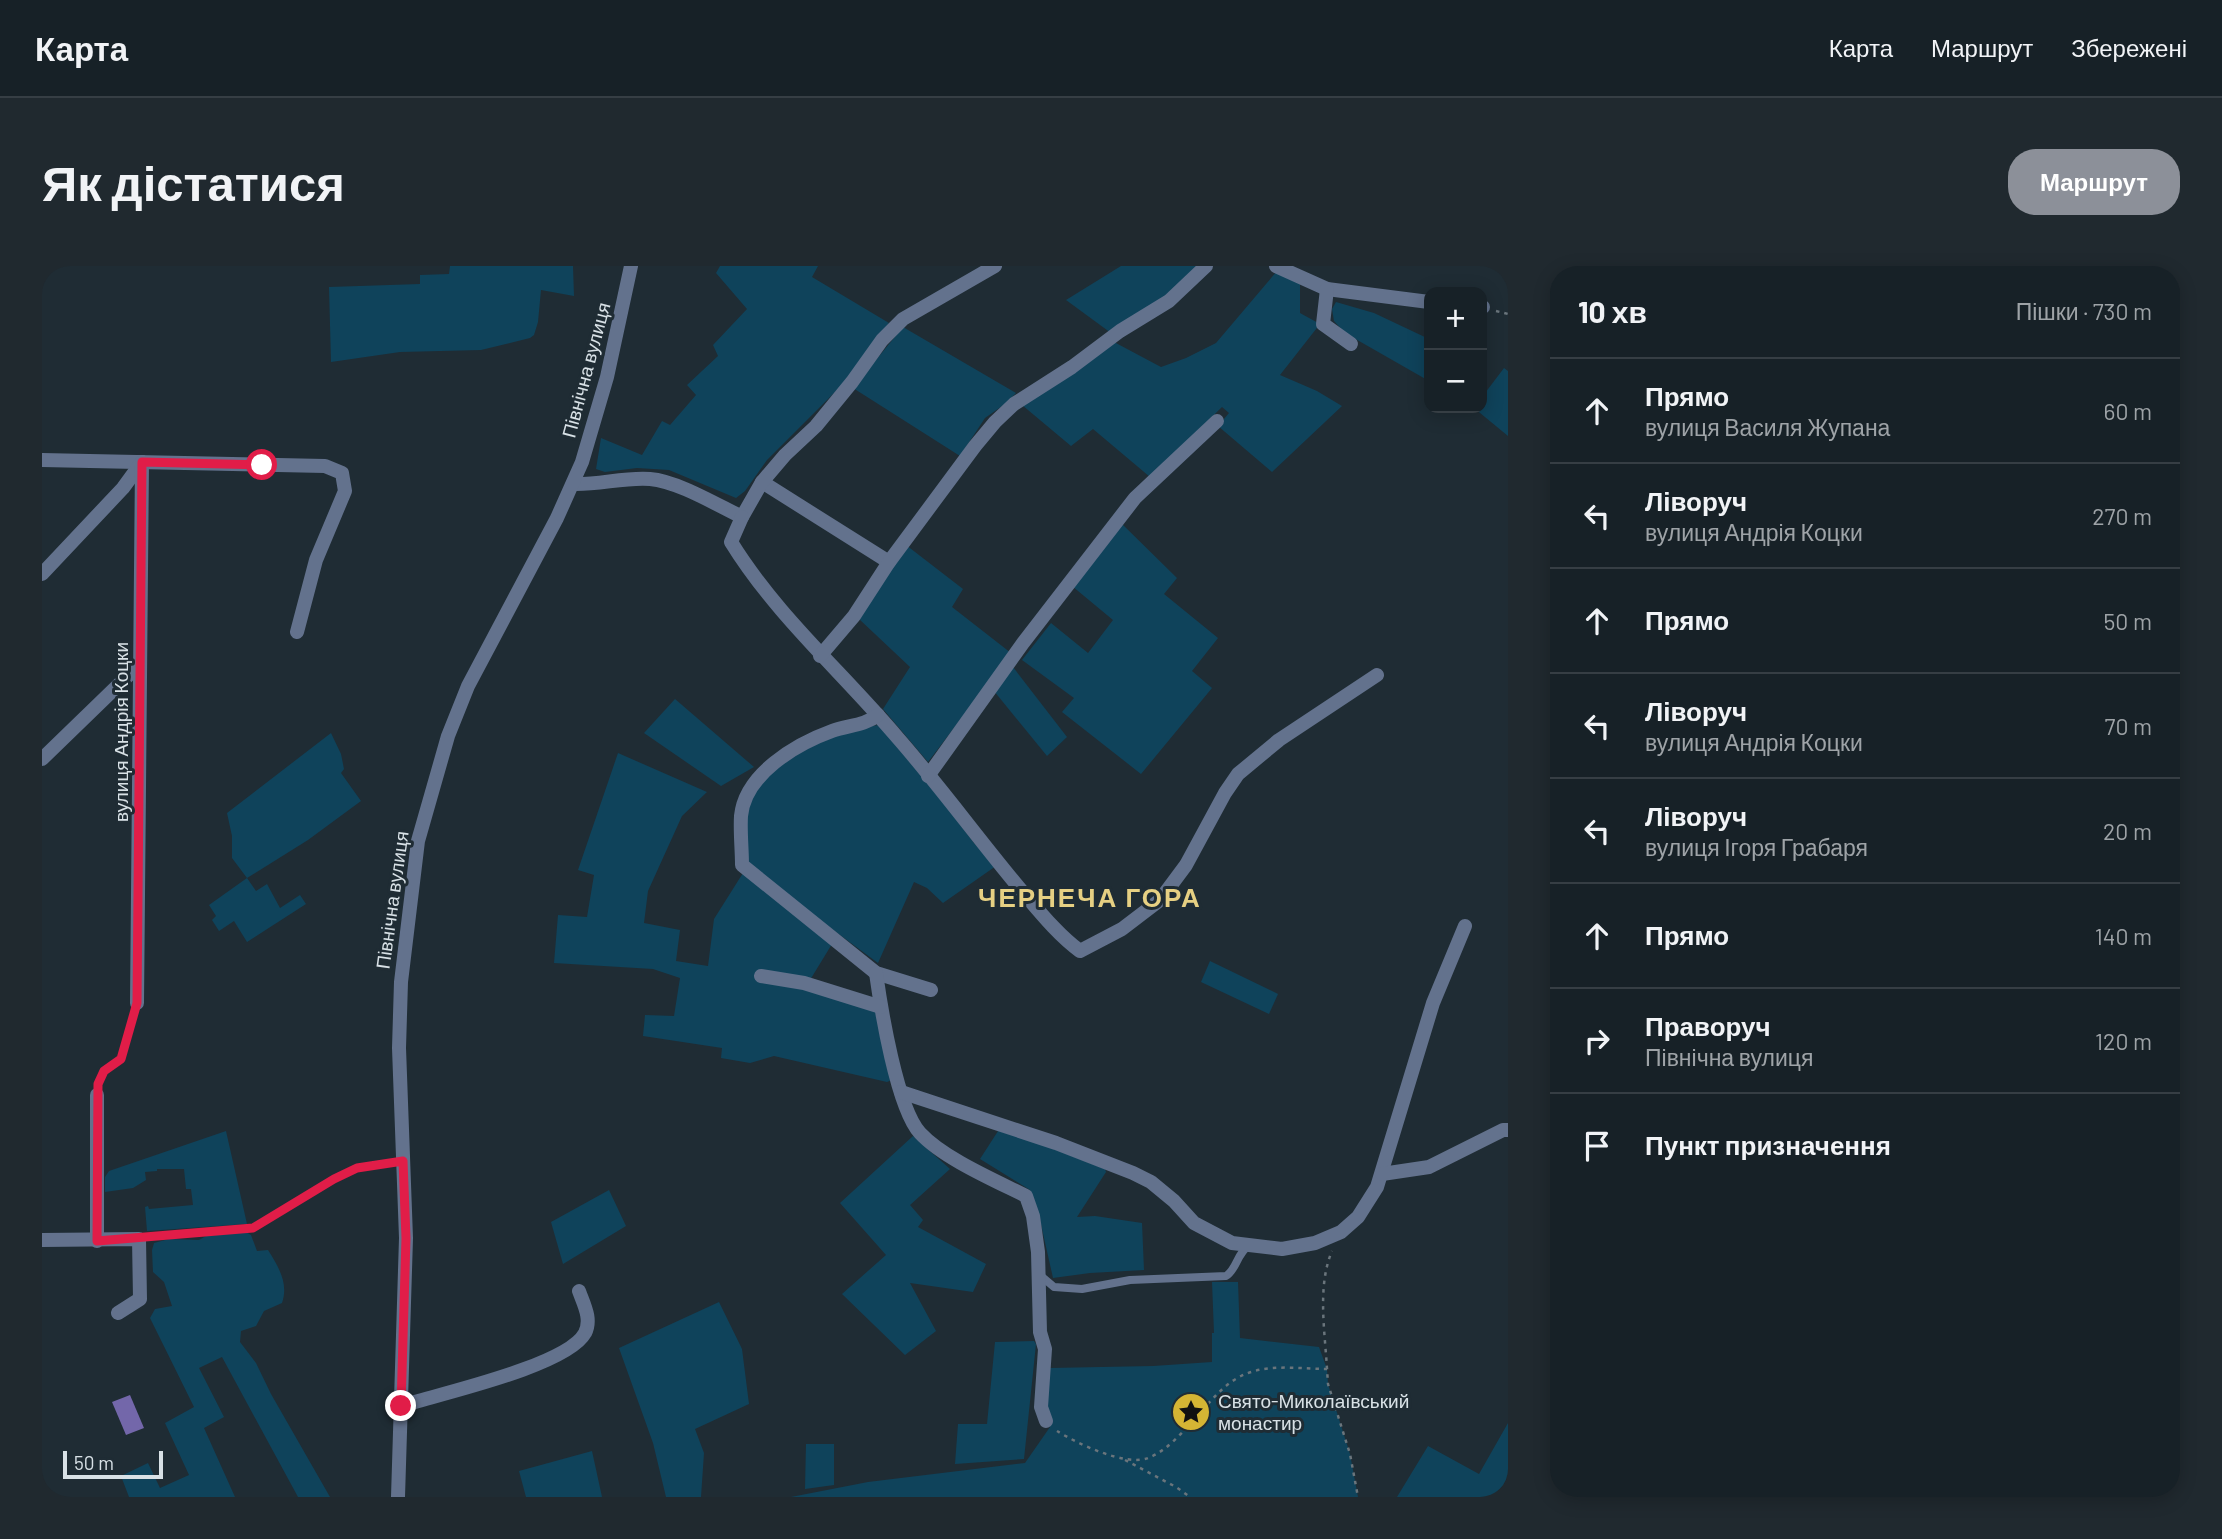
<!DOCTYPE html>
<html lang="uk">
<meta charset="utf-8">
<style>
body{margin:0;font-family:Barlow,sans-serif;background:#20292f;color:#f1f3f6}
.controls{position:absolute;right:21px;top:21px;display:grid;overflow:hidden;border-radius:14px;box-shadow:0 4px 18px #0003}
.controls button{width:63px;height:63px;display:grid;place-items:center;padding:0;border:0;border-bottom:2px solid #363e44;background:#172127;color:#f1f3f6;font:35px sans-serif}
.scale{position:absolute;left:21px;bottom:18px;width:100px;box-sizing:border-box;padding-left:7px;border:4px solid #d8e1e6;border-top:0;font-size:19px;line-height:24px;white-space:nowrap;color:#d8e1e6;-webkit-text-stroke:5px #1f2c34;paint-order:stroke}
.stop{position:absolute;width:21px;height:21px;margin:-16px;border:5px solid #e11d48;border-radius:50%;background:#fff}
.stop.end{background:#e11d48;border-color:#fff;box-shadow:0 2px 7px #0008}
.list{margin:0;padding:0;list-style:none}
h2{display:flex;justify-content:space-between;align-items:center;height:91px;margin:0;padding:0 28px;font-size:30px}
h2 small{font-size:23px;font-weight:400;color:#9ea3a7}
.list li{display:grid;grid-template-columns:46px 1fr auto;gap:21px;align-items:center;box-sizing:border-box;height:105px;padding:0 28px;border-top:2px solid #363e44}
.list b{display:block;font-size:26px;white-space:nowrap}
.list p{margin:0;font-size:23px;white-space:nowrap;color:#9ea3a7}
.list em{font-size:23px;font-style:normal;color:#9ea3a7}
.icon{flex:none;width:38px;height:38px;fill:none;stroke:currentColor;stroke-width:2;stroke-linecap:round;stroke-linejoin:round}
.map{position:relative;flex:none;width:1466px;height:1231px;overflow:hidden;border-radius:28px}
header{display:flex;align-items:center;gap:42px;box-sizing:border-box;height:98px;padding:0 35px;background:#172127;border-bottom:2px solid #363e44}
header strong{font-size:33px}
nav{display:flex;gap:38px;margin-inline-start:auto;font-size:24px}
.intro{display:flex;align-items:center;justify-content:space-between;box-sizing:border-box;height:168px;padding:0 42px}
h1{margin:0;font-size:49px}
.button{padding:18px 32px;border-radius:28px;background:#8c9099;color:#fff;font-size:24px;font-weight:700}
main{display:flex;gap:42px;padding:0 42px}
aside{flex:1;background:#172127;border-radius:28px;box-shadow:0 4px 18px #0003}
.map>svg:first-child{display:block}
</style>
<header>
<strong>Карта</strong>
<nav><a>Карта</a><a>Маршрут</a><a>Збережені</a></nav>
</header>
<div class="intro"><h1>Як дістатися</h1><a class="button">Маршрут</a></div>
<main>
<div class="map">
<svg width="1466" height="1231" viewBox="0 0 1466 1231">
<rect width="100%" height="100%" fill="#1f2c34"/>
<g fill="#0f435b">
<path d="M408,0H531L532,30L499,24L496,56L492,69L488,72L439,84L358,86L289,96L287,21L378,18V9L407,8Z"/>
<path d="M678,0H776L770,11L847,57L800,119L725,194L703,225L694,232L627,204L595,202L563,206L554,203L559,172L600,189L620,155L628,159L654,129L645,119L676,90L671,79L705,43L674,7Z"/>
<path d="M1079,0H1161L1139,19L1069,67L1024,34Z"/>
<path d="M1235,5L1258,16V47L1278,58L1238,109L1275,125L1300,140L1230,206L1176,160L1187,147L1180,141L1108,211L1051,163L1029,180L980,139L1072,76L1119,101L1144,92L1174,77Z"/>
<path d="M1294,36L1332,47L1387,73V115L1303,67L1292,55L1290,43Z"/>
<path d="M861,61L974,127L963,138L943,152L918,190L811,122Z"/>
<path d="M1462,102L1466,105V170L1432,142H1440V131Z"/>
<path d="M1079,257L1135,312L1122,328L1176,372L1150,405L1170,422L1099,508L1020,446L1032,432L980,394L1009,357L1046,387L1071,354L1030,320Z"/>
<path d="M864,279L921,323L910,341L969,387L886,496L841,443L868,401L816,352Z"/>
<path d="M971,401L1025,471L1005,490L952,425Z"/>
<path d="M633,433L712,501L679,520L602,467Z"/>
<path d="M837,459L905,541L932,577L954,600L901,637L885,622L872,616L836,697L745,630L706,596C705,581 701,562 704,547C716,496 789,465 837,459Z"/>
<path d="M289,467L299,488L302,503L299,507L319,535L266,574L205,612L214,625L225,618L238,642L258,629L264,638L205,676L192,655L177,665L170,654L174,650L167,639L205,612L190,592V570L185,547Z"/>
<path d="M576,487L665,526L640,550L606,625L602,657L638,664L634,695L666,700L672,653L701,607L790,678L768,714L758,719L833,743L850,814L845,816L732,790L708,797L679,792L680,782L601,770L603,749L632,750L638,712L611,703L512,697L516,649L545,651L552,609L536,604Z"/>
<path d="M1168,695L1236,728L1227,748L1159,716Z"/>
<path d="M958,862L1063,903L1064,906L1035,951L1053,950L1100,957L1102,1004L1048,1007L1011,1012L998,954L988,924L938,893Z"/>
<path d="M184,865L205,958L105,965L103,941L106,940L107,943L151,939L149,923H144L142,903H115V905L103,906L104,914L91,922L63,926V911L67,905Z"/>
<path d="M871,870L908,903L868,939L881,954L876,961L944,998L931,1026L868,1017L894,1065L863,1089L800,1028L844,989L798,937Z"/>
<path d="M567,924L584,960L521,998L509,956Z"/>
<path d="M204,966L209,969L215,985L226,984C236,1000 247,1017 240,1037L222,1045L214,1060L199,1065L198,1076L214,1097L229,1128L288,1231H256L180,1091L157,1102L182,1151L162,1162L193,1231H87L79,1210L106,1197L118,1222L147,1209L123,1157L152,1141L108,1052L113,1043L130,1040L122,1016L111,1006L110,984L112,977L127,973L157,974L164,970Z"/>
<path d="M1170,1016H1196L1198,1072L1277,1081L1285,1103L1286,1118L1308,1188L1316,1231H749L826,1216L983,1197L1008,1161L1004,1155L1008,1102L1111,1100L1170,1096V1067H1172Z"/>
<path d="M677,1036L700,1083L707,1138L653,1163L662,1187L659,1231H624L611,1177L577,1082Z"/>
<path d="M992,1075L994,1078L982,1193L913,1198L916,1158H945L953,1076Z"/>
<path d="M1466,1157V1231H1355L1386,1180L1437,1208Z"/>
<path d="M764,1178H792V1219L763,1223Z"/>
<path d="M550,1185L560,1231H484L477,1205Z"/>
</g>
<path fill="#7367aa" d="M88,1129L102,1162L84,1169L70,1136Z"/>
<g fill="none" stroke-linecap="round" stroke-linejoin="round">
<g stroke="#6a757c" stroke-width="2.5" stroke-dasharray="3.5 5" stroke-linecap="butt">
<path d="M1454,45L1466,48"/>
<path d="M57,815L62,805L79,793L91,750"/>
<path d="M108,972L211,962L291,913L315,903L347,897"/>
<path d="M1285,1103C1283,1066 1275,1020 1290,985"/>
<path d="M1015,1165C1034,1177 1084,1201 1106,1192C1127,1184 1144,1162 1159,1146C1171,1132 1183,1118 1199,1110C1225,1097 1258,1103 1285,1103L1286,1118L1308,1188L1316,1231"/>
<path d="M1083,1194L1134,1221L1148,1231"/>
</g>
<path stroke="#63728d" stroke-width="8" d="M999,1010L1012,1021L1040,1023L1088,1014L1184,1010C1195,1003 1194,989 1207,979"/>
<g stroke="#63728d" stroke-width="14">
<path d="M1234,0L1285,23L1387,36"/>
<path d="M1285,23L1281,58L1309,78"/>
<path d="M1440,41H1441"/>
<path d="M0,194L283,200L300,207L303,225L274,294L255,366"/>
<path d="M720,216L847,296"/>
<path d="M531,218C557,219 582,211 608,213C635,215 675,239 700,251L720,216L743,189L774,160L810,116L840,74L861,53L953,0"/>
<path d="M700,251L689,276C734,349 800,406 855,471C898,520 937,574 979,624C997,645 1016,669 1038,685L1080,663L1118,634L1144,599L1183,527L1196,508L1237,474L1335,409"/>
<path d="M0,308L81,222L100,196"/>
<path d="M778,390L812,350L847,296L933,180L953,156L972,138L1030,101L1078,65L1127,35L1164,0"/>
<path d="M836,449C822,460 806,459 790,465C754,478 703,508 699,550C698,566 700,583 700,599L834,707L889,724"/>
<path d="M0,493L98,398"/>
<path d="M886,510L981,377L1093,232L1175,155"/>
<path d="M834,707C839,743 855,842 878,867C901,892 952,914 984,930L991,950L996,986L998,1066L1003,1083L999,1141L1004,1155"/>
<path d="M719,710L762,717L839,741"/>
<path d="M95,737L100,196"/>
<path d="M859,826L1014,877L1091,907L1109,916L1132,935L1152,957L1190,977L1240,983L1273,977L1299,966L1316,951L1335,921L1391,737L1423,660"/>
<path d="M1340,908L1387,901L1461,864H1466"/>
<path d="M0,974L97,973L98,1033L76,1047"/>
<path d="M55,975V829"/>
<path d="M359,1140C397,1128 525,1100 543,1067C550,1053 542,1039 537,1025"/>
</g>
<path stroke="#63728d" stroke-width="14" d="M356,1231L364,972L357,782L359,716L376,575L406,470L426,420L515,252L540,196L565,111L589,0"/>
</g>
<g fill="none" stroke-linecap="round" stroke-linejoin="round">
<path stroke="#e11d48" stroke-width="9" d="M220,199L100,196L95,737L79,793L62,805L56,818L55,975L211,962L292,913L315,902L361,895L364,972L359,1140"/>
</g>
<defs>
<symbol id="sight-disc" viewBox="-11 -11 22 22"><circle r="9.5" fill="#d5b534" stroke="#1f2c34"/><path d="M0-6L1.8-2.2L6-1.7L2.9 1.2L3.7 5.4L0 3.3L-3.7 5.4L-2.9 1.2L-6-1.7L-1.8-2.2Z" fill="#111"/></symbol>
</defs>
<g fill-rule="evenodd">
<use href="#sight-disc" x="1127" y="1124" width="44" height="44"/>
</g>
<g text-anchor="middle" stroke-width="6" stroke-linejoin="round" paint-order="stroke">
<g font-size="19" fill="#d8e1e6" stroke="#1f2c34">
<text transform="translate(544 104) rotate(-75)" y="7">Північна вулиця</text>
<text transform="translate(79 466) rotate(-90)" y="7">вулиця Андрія Коцки</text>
<text transform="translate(350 634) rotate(-82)" y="7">Північна вулиця</text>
</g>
<g font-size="19" fill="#d8e1e6" stroke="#1f2c34" text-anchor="start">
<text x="1176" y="1142">Свято-Миколаївський<tspan x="1176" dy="22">монастир</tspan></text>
</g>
<g font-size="26" font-weight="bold" letter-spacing="2" fill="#e6d083" stroke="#1f2c34">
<text x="1048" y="641">ЧЕРНЕЧА ГОРА</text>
</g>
</g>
</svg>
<div class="controls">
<button>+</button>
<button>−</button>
</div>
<div class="scale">50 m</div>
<div class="stop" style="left:220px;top:199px"></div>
<div class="stop end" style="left:359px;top:1140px"></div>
</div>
<aside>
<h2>10 хв<small>Пішки · 730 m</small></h2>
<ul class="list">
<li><svg class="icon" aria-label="ahead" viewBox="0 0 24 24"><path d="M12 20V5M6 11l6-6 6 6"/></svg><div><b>Прямо</b><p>вулиця Василя Жупана</p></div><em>60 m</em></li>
<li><svg class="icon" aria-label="left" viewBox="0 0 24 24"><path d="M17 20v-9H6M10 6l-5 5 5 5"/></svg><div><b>Ліворуч</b><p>вулиця Андрія Коцки</p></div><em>270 m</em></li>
<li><svg class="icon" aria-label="ahead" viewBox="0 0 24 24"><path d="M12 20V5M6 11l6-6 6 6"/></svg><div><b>Прямо</b></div><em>50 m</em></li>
<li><svg class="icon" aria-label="left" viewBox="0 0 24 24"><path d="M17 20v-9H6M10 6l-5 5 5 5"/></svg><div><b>Ліворуч</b><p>вулиця Андрія Коцки</p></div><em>70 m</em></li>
<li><svg class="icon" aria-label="left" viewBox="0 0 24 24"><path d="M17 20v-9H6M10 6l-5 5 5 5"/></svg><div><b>Ліворуч</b><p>вулиця Ігоря Грабаря</p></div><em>20 m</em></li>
<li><svg class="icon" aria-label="ahead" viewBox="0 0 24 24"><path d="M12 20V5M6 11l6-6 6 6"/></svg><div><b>Прямо</b></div><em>140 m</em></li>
<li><svg class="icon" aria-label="right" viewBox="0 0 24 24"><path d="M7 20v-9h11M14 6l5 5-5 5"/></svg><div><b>Праворуч</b><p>Північна вулиця</p></div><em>120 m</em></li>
<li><svg class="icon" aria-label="arrive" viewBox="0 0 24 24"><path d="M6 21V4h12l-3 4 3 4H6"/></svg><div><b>Пункт призначення</b></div></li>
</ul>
</aside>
</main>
